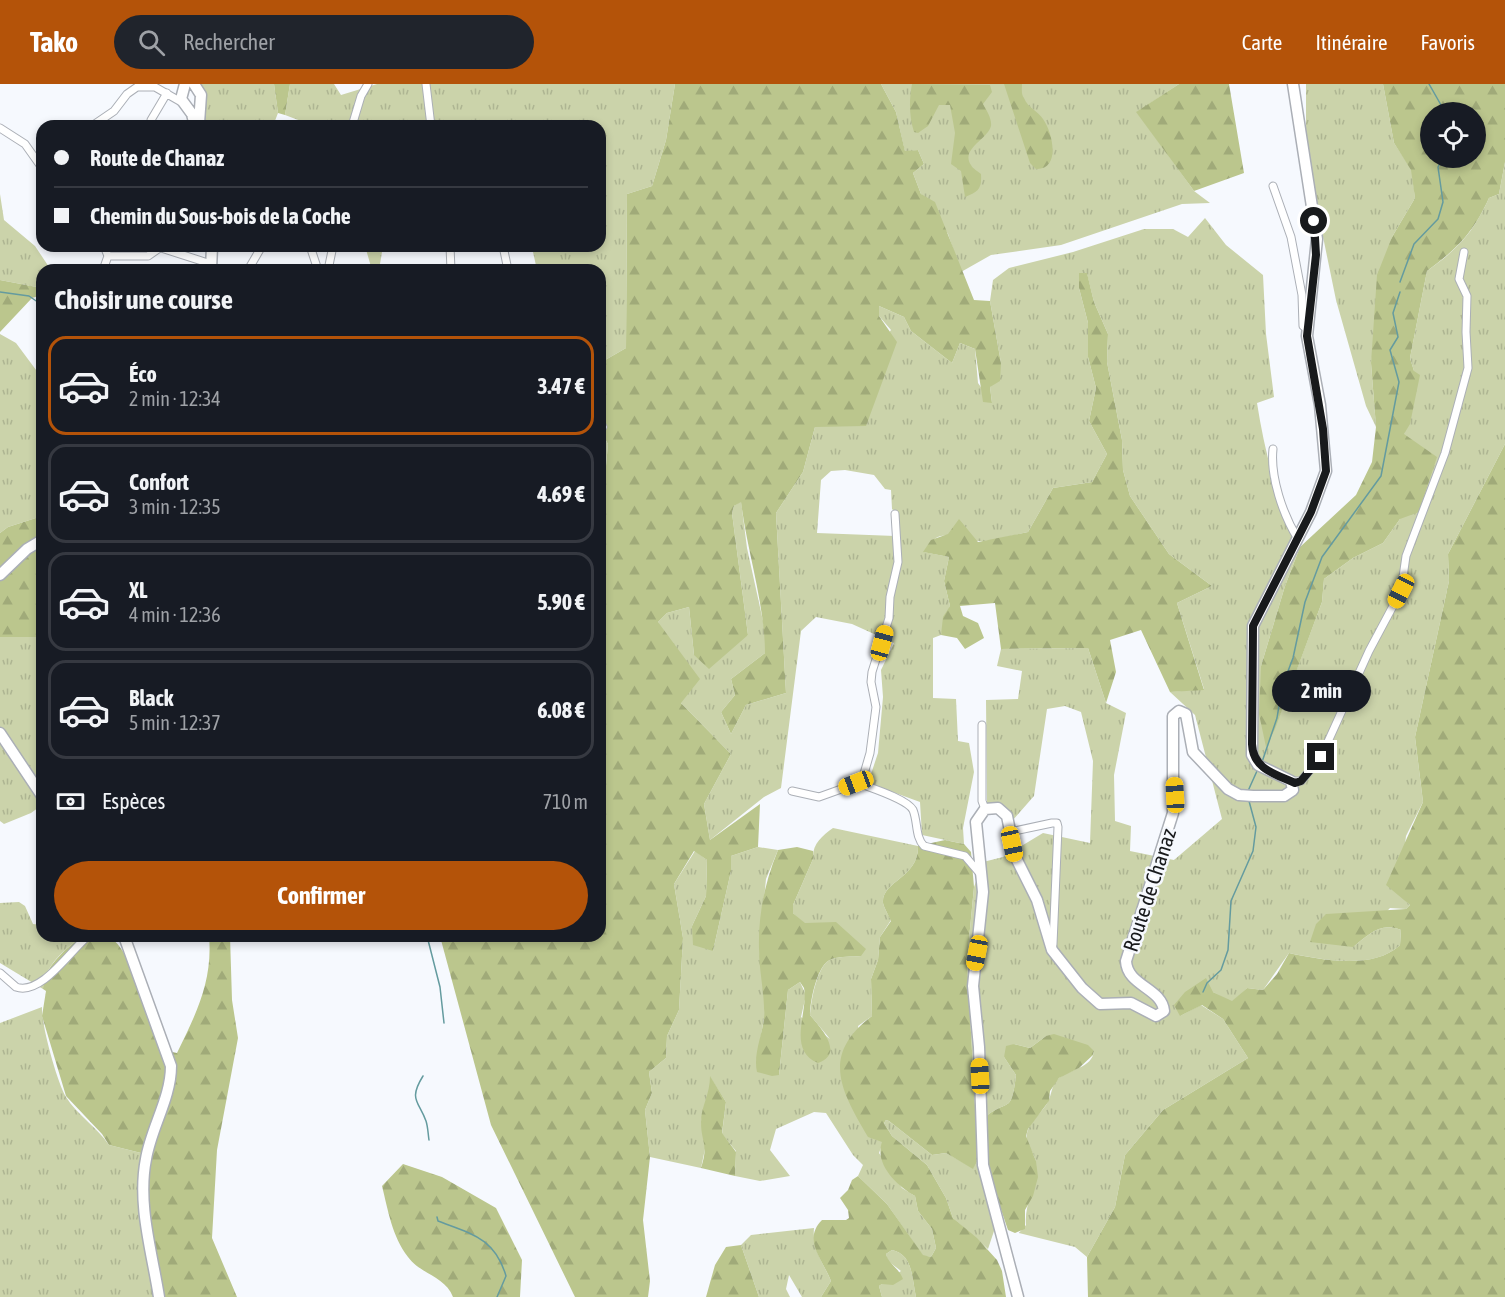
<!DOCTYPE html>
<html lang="fr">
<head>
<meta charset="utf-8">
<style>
  :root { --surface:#171b24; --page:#20242c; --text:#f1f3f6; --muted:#9ea1a6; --line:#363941; --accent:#b45309 }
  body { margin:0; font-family:"Asap Condensed",sans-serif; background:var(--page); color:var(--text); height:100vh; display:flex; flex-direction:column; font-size:22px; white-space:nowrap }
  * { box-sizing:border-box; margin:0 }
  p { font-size:20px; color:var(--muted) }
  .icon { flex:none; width:33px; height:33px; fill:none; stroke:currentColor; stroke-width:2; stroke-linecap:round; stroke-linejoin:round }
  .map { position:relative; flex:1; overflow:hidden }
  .side { position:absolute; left:36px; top:180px; width:570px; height:678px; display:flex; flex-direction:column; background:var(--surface); border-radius:18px; box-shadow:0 3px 9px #0003 }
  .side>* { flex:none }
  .top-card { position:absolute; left:36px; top:36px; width:570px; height:132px; border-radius:18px; box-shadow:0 3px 9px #0003; display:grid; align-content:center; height:132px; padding:0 18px; background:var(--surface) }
  .controls { position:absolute; left:1420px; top:18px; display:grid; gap:12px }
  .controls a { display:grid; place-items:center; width:66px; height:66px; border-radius:50%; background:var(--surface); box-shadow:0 3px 9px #0003; font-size:30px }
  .end { position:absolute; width:27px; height:27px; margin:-14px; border:8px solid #181a1c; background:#fff; box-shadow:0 0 0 3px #fff }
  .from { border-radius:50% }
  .bubble { position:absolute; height:42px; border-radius:21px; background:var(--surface); box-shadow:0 3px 9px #0003; font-size:20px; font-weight:700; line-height:42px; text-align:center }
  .car { position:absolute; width:18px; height:36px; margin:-18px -9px; border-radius:8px; box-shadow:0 0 4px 2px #0007; background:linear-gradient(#f5c518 24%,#345 0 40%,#f5c518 0 76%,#345 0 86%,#f5c518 0) }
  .top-card b { display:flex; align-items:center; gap:21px; height:57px; font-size:22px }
  .top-card b+b { border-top:2px solid var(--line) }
  .top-card i { width:15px; height:15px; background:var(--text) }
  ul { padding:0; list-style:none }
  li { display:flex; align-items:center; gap:18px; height:99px; margin:0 12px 9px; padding:0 6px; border:3px solid var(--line); border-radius:18px }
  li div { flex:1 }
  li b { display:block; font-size:22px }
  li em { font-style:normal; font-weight:700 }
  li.current { border-color:var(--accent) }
  li>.icon { width:54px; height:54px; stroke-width:1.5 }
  h2 { padding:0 18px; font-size:27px; line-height:72px }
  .pay { display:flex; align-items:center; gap:15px; height:66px; padding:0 18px; font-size:22px }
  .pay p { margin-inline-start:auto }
  .primary-button { display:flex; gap:12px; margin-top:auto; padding:12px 18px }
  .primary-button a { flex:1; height:69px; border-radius:36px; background:var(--accent); color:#fff; font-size:24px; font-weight:700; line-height:69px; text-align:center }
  header { display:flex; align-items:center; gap:36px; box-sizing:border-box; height:84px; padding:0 30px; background:var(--accent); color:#fff }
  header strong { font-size:28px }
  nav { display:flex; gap:33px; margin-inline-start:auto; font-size:21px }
  .search { width:420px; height:54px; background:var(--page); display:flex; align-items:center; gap:15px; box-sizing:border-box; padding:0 21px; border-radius:33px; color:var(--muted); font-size:22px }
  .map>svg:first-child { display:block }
  .grass { fill:url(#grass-tufts); fill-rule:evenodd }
  .forest { fill:url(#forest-firs); fill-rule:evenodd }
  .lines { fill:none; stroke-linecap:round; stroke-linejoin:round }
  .stream { stroke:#649b9f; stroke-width:1.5 }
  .street-casing { stroke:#abafb6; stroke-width:9 }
  .secondary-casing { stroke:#abafb6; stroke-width:13 }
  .street { stroke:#fff; stroke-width:7 }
  .secondary { stroke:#fff; stroke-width:10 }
  .route { stroke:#181a1c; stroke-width:8 }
  .labels { text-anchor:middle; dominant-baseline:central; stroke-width:5; stroke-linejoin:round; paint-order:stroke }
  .street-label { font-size:21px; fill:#181a1c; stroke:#f6f9fe }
</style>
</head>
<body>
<header>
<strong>Tako</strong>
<div class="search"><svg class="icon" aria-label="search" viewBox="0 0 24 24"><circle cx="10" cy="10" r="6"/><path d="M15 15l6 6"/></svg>Rechercher</div>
<nav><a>Carte</a><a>Itinéraire</a><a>Favoris</a></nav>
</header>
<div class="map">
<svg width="1505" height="1213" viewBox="0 0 1505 1213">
  <defs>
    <pattern id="grass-tufts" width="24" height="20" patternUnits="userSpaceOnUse" patternTransform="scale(1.5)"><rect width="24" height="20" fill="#cbd3aa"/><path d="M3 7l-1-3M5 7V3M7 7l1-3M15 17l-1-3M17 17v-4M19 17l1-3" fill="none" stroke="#aeb592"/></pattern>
    <pattern id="forest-firs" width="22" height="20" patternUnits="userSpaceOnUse" patternTransform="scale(1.5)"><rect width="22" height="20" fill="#bbc68d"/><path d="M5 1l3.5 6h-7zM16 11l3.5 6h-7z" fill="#a0aa79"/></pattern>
  </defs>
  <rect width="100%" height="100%" fill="#f6f9fe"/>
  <!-- grass -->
  <path class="grass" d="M199,0H274L278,29L273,42H203Z
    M290,0H334L341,11L377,0H675L666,56L652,102L627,110L626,264L600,279V186H537L533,168L508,166L506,162H600V42H314L285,31Z
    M881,0H1179L1137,28L1194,107L1210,119L1182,120L1061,161L991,171L961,188L948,150L921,110L913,89L924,80L918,66L905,68L896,28Z
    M1306,0H1383L1394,59L1412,86L1415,114L1392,153L1371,279L1376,343L1366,322L1336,216L1306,70Z
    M1505,78V360L1448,470L1449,497L1415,653L1423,718L1406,752L1399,810L1410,821L1406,825L1390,824L1353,863C1368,851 1381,837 1401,846L1400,861C1374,886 1322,876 1289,869L1263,906L1247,904L1232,918L1213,908L1180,932L1201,921L1223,935L1248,974L1163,1026L1125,1071L1115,1123L1087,1173L1075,1163L1019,1149L1026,1141C1024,1120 1037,1102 1036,1079C1035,1069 1024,1059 1027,1049C1030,1036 1042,1029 1048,1018C1052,1010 1051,1001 1059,994C1070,985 1092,984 1094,967L1046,952L1030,964L1014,960L1004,973L1016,991C1011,1032 1009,1013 984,1034L1000,1129L988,1165L953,1134L946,1114L927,1081L892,1052L884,1039L886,1036L889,1037L932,1071L946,1069L973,1084L978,1076L967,876L974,803L983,778L1003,773L1043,749L1090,759L1093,677L1081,628L1065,622L1047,625L1034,712L1012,737L1005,723L987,721L986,616L1018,615L1022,587L997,582L1001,565L1088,564L1106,619L1126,629L1114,691L1115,737L1131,742L1130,767L1174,776L1222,735L1195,631L1170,608L1204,605L1177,519L1212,502L1169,470L1130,412L1123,386L1122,356L1107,278L1108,250L1094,218L1087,190L1079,189V204L1088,239V273L1096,304L1089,337L1107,370L1092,398L1053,404L1028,448C1012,451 992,458 977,457C952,456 940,440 924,468L949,473L944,497L950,522L941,551L933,554V614L956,615L958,657L969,659L974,688L963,744L964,760L922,751L920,718L868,699L878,669L883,613L881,586L894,559L852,540L816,533L801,547L781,704L764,713L710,756L704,720L731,670L681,619L658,538L667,529L689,523L694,571L748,551L732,429L734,422L741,417L747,464L765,546V569L731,595L735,611L721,628L731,650L746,621L786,609L776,429L803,388L815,343L891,246L879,232V222L904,233L911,247L952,279L960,259L975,265L978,299L992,319L990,303L1001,279L990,217L993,196L1009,184L1073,168L1144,145H1173L1188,153L1205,134L1226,161L1263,191L1266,250L1274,313L1257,319C1265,369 1277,418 1300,463L1285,502L1261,582L1279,633L1322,518L1324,495L1353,474L1383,459L1400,435L1404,350L1414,287L1410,274L1427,187C1458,165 1473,149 1489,114L1499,110ZM845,386L874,391L885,405L891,406L892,425L896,429L895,452L817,449L821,396L831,387Z
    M0,110L4,136L35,162L51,186H42V204L0,196Z
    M365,162H383L379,186H372Z
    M0,250L16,259L42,294V432L8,443L0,449Z
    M600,346L608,360L600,447Z
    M0,553H42V721L31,729L4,740L0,737Z
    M833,744L918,762C919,794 881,797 883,819C884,824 889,832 891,836L880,853L878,876L871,895L872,932L858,942L880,1055L883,1058L879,1069L902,1104L915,1112L918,1127L932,1145L936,1164L931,1173L923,1172L887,1120L858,1092L863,1081L853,1071L826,1029L814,1028L776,1045L770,1066L790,1092L760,1097L735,1092L736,1067L722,1050L726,1018L710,993V1009L701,1037L706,1060L701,1084L650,1073L645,1026L652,1009L649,988L666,974L667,952L679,926L683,854L674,800L695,767L707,776L706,812L692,842L713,867L731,787V772L758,763L778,766L766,795L759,865L764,903V934L756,980L779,991L788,906L800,898L806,911L801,933L830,955L810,931C811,918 817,879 832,875C841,872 852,873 861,872L836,839L805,840L793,829V821L813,775C812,760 822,752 833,744Z
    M19,818L25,822L33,840L42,841V852H82C65,866 44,881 43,905L0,879V819Z
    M42,923C41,940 57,998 66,1013C77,1031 97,1043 109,1061L141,1069L158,1213H0V939Z
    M814,1144C812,1166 823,1178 831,1197L821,1213H802L789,1191L786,1205L790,1213H759L741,1161L751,1151Z
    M892,1166C913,1170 912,1195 916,1213H882L879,1202L901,1187L888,1177L886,1170Z"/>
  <!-- forest -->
  <path class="forest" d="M274,0H290L285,31L278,29Z
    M675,0H881L896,28L905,67L918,66L924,80L913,89L921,110L935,118L974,216L990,217L1001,279L1000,297L990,303L992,319L983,318L975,265L960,259L952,279L911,247L904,233L879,222V232L897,258L866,342L815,343L803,388L776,429L786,609L746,621L731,650L721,628L735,611L731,595L765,569C765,521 747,467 741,418L734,422L732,429L748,551L709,585L694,571L689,523L667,529L658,538L700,595L681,619L731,670L704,720L710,756L760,720L758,763L731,772V787L713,867L693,861L692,842L706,812L707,776L694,767L674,800L683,854L679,926L667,952L666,974L649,988L652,1009L645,1026L650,1073L643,1136L650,1197L648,1213H575L491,1041L441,856L437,852H600V447L608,360L600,346V279L626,264L627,110L652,102L666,56Z
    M912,0L990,1L992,8L983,20C987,27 992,35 991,42C988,55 960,65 971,81C973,85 978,87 981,90C982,105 978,108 965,113L961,87L951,80L955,49L950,21H939L928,42L918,49L914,48C909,32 909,16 912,0Z
    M1004,0H1022C1022,5 1021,10 1024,14C1028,24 1038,27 1043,35C1053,49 1061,86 1036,85L1030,79Z
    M1179,0H1229L1244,89L1194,107L1136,28Z
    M1383,0H1505V78L1499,110L1489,114C1473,149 1458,164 1427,187L1410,274L1414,287L1420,291L1410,340L1404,350L1437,373L1419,428L1400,435L1383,459L1353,474L1324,495L1322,518L1275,645L1266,663L1259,630L1261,582L1285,502L1300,463L1356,411L1372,378L1376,343L1371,279L1377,191L1392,153L1415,114L1411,86L1394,59ZM1431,28H1476V74H1431Z
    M1079,189H1087L1094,218L1108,250L1107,278L1122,356L1123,386L1130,412L1169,470L1212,502L1177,519L1204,606L1170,608L1141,546L1110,556L1116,588L1106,619L1088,564L1001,565L995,519L960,522L963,532L978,539L984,554L965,565L957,554L941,551L943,533L950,522L944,497L949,473L923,468L931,456L948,450L959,435L978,458L1028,448L1053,404L1092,398L1107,370L1089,337L1096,304L1088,273V239L1079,204Z
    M0,196L42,204V211L32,214L0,248Z
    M1505,360V1213H1088L1087,1173L1115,1123L1125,1071L1163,1026L1248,974L1223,935L1202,921L1180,932L1174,921L1185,908L1206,894L1213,908L1232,917L1247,904L1263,906L1277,890L1289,869C1321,876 1374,886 1400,861L1401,846C1381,837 1368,851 1353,863L1310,858L1316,840L1326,830L1406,825L1410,821L1386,801L1423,718L1415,653L1449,497L1448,470Z
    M42,432V553H0V449L8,443Z
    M945,756L964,760L971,768L974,803L967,876L978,1076L973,1085L946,1069L932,1071L889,1037L886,1036L884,1039L892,1052L927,1081L946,1114L953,1134L977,1154L997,1176L1002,1187L1006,1213H916C912,1195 913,1170 892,1166L886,1170C889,1181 899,1184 903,1195L893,1201L882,1200L879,1202L882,1213H821L831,1197C823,1176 802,1156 822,1136H846L849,1134L848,1126L840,1114L848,1106L852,1096L858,1092L887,1120L923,1171L931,1173L936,1164L932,1145L918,1127L915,1112C897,1102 874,1080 882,1058L868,1053C841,1007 820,971 872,932L871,895L878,876L880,853L891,837C889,832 884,824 883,819C881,797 919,794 918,762Z
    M797,763L813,767V775L793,821V829L805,839L836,838L866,865L861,872C852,873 841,872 832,875C817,879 810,918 810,931C821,944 845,970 818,979C786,966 809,927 804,904L800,898L788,906L779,991L772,992L757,988C753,971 762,952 764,934C765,910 759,888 759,865C758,831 765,797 778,766Z
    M82,852C93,852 104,851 113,856C131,867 153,944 162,966L177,969C196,930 213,897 209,852H230L232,916L238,954L217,1066L212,1154L237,1213H158L141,1069L109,1061L102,1050L66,1012L42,932L46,907L43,905C44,882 65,866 82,852Z
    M1054,950L1088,961L1094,967L1093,971L1079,984L1059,994L1050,1007L1049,1017L1028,1045L1026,1052L1036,1077L1038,1093L1033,1112L1025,1126V1145L1015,1149L1008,1146L990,1093L984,1034C1009,1013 1011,1032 1016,991L1004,973L1006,962L1014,960L1030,964L1046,952Z
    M710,992L726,1018L722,1049L736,1068L735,1092L701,1084C709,1059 701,1059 701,1038C701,1022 710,1011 710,992Z
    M403,1080L442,1093L496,1124L522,1176L520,1213H453C445,1192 420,1190 408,1173C392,1152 388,1126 382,1102Z
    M741,1161L759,1213H706L715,1181L726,1163Z"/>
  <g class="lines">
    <!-- stream -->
    <path class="stream" d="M1429,0L1445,28
      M1400,198L1414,160L1438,135L1443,118L1438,83L1443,74
      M0,208L29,212L42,221
      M1262,678L1277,634L1282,603L1293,574L1305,518L1322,473L1381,392L1399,298L1390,266L1398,253L1393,229L1400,208
      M1248,707L1257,687
      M427,852L440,903L444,939
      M1203,908L1207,899L1221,886L1228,866L1231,817L1253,767L1256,743L1249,717
      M423,992C408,1016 419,1017 426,1037C428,1043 428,1050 429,1056
      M437,1133L438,1137C472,1150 495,1154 506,1192L497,1213"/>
    <defs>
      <path id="street" d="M426,0L431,42
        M92,42L114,27L127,10L137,3H155L183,19
        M151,42V36L167,9
        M352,42L361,12L368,0
        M0,44L25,60L42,84
        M1273,102L1291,153L1302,211L1303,242L1307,245
        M104,162L108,172
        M155,162L211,180
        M310,162L318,186
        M450,162L451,186
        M503,162L508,186
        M108,172H148L161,163
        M103,186L108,172
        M248,186L262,162
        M328,186L333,162
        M600,338L603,343
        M1273,365C1270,393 1283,431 1298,455
        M982,641V717L985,725
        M1291,697H1301L1321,673L1369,567L1401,507L1406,472L1445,369L1468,284L1466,248L1467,212L1459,195L1464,168
        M861,700L870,669L876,623L871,598L872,588L889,534L890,513L898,478L895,430
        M792,707L819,713L858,699C871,704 907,715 913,726C918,738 915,753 924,762L965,772L982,792
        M1010,748L1052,739H1057L1058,743L1053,860
        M0,889L16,903C41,912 70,867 88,852"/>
      <path id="secondary" d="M185,0L181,15L192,30L195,42
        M194,0L201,11L199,39
        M211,186L212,162
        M0,491L27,465L42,456
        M0,649L42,712
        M124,852L171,982C171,1014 151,1044 146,1075C137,1120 152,1168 159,1213
        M1018,1213L983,1081L979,963L973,902L983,808L976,738L985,725L998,724L1007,732L1015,772L1037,816L1052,866L1082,904L1100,920L1131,919L1156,932L1164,927C1162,904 1127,902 1126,877L1173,729V632L1179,627L1186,630L1193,668L1228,705L1239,711L1253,712H1284L1293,706L1291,697L1258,681L1252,671L1253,542L1311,428L1326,387L1320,321L1307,252L1317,155L1293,0"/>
    </defs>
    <!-- street casing -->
    <use href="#street" class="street-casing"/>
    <!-- secondary casing -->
    <use href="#secondary" class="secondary-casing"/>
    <!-- street -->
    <use href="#street" class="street"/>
    <!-- secondary -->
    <use href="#secondary" class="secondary"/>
  </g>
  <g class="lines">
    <!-- route -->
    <path class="route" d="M1314,137L1316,171L1307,252L1323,345L1326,387L1311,428L1253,542L1252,660C1253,685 1275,690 1295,699L1301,697L1321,673"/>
  </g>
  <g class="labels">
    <!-- street labels -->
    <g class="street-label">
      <text transform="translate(1149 806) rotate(-72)">Route de Chanaz</text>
    </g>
  </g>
</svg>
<div class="controls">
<a><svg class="icon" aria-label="locate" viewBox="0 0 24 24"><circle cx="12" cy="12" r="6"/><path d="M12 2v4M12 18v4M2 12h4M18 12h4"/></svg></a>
</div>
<i class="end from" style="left:1314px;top:137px"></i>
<i class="end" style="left:1321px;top:673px"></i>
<div class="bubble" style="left:1272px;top:586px;width:99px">2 min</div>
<i class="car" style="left:1401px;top:507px;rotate:207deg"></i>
<i class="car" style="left:882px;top:559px;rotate:15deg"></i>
<i class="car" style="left:856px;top:699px;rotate:249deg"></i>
<i class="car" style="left:1175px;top:711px;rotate:357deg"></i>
<i class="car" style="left:1012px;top:760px;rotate:168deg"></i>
<i class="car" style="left:977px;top:869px;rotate:191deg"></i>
<i class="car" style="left:980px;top:992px;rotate:357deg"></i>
<div class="top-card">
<b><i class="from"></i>Route de Chanaz</b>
<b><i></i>Chemin du Sous-bois de la Coche</b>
</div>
<section class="side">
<h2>Choisir une course</h2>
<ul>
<li class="current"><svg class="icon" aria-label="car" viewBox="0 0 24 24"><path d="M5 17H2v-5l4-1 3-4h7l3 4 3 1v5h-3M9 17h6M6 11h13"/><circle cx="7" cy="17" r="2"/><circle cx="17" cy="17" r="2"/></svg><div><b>Éco</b><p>2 min · 12:34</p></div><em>3.47 €</em></li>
<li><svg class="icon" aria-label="car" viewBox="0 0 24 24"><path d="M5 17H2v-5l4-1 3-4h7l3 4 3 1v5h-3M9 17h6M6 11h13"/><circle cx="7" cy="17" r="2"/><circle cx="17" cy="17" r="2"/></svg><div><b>Confort</b><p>3 min · 12:35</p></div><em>4.69 €</em></li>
<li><svg class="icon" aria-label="car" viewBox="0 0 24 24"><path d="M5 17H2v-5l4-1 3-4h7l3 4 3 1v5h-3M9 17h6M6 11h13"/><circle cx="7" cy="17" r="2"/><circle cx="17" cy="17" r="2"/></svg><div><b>XL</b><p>4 min · 12:36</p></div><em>5.90 €</em></li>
<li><svg class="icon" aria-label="car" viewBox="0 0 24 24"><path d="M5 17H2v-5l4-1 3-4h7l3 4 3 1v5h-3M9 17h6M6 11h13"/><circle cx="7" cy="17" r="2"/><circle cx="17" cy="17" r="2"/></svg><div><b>Black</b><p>5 min · 12:37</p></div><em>6.08 €</em></li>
</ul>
<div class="pay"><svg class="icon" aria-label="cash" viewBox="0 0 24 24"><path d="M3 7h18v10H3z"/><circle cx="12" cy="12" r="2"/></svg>Espèces<p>710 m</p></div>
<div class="primary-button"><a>Confirmer</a></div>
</section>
</div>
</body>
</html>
